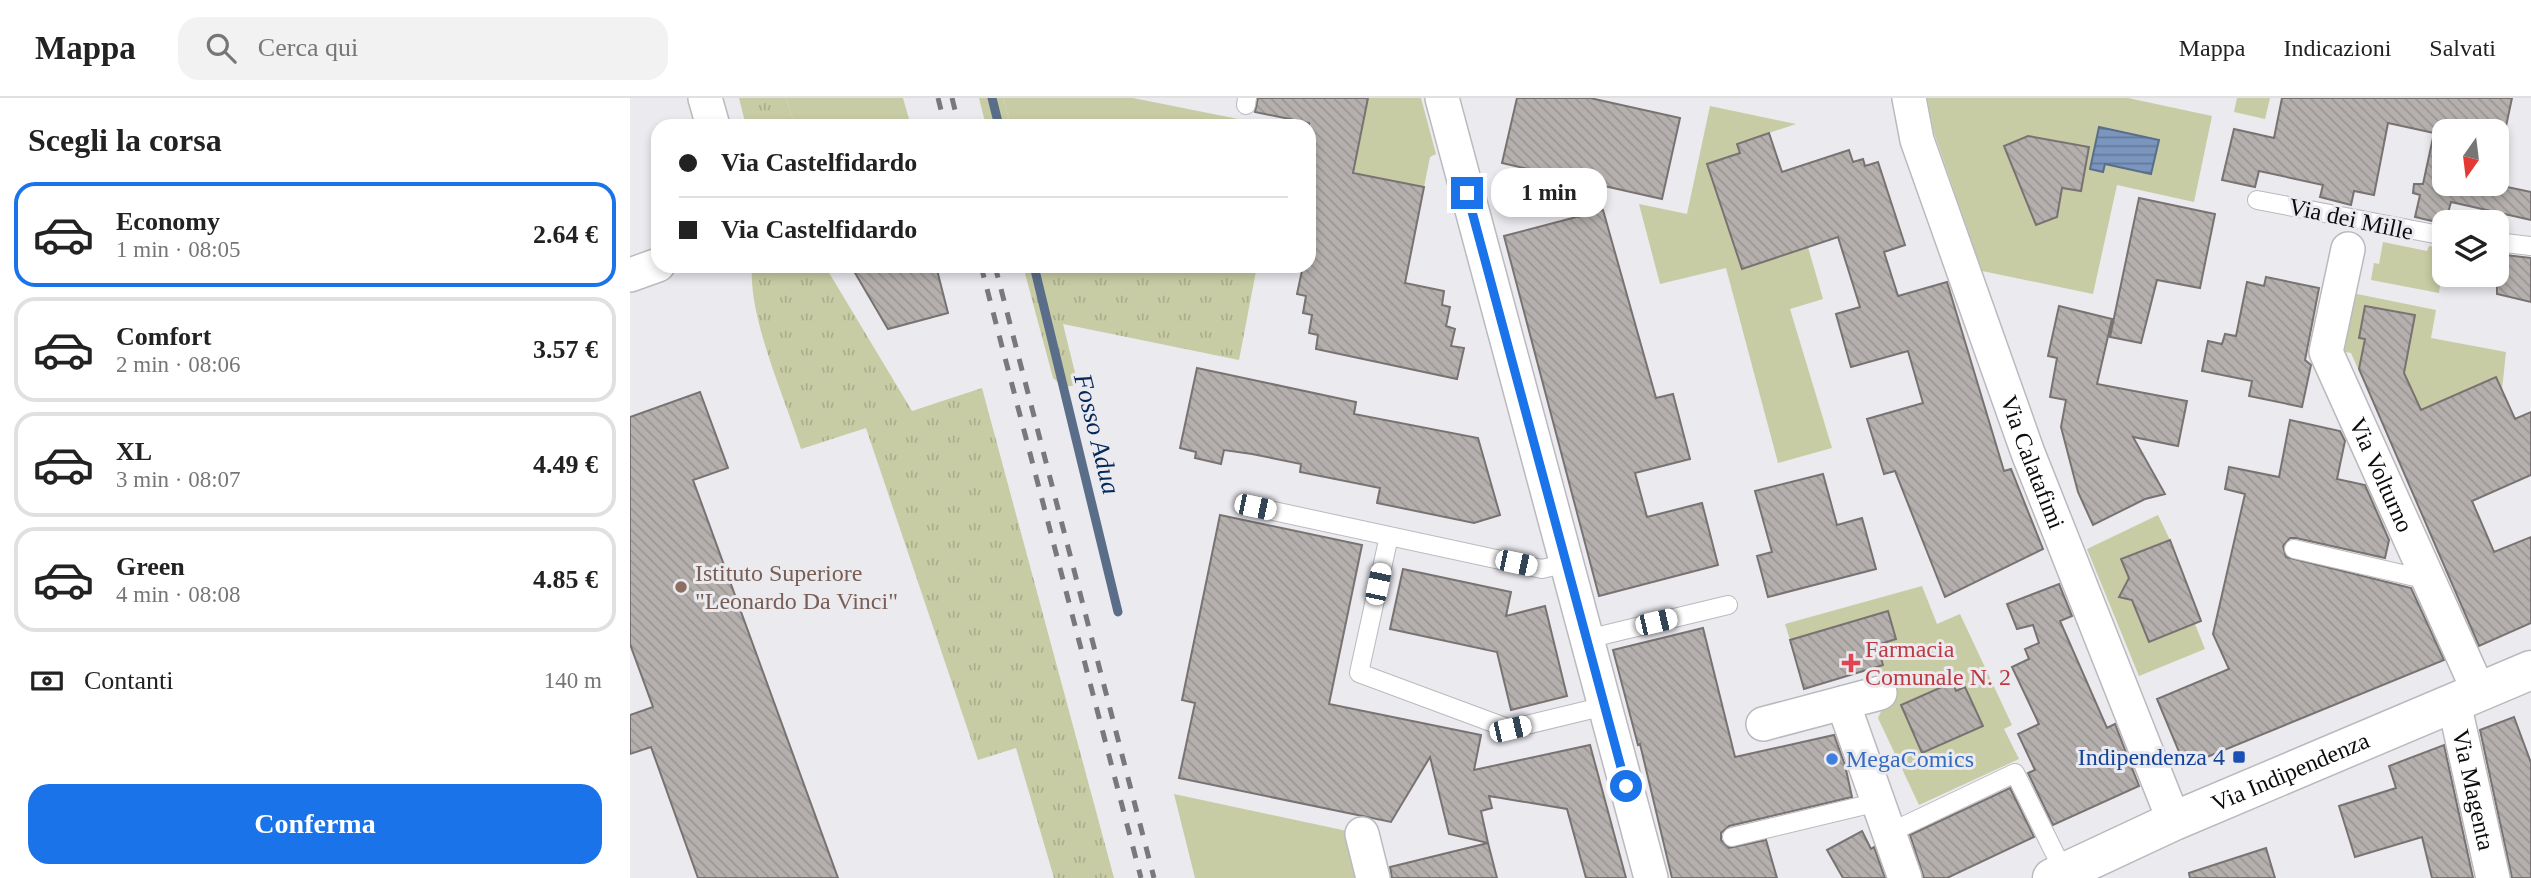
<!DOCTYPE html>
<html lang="it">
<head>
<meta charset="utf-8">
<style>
  :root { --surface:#fff; --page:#f2f2f2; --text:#222; --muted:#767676; --line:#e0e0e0; --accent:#1a73e8 }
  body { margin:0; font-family:"Times New Roman",serif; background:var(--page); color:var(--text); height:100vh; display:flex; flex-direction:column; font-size:26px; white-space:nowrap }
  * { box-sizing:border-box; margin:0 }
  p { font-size:23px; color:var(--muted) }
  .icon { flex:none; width:38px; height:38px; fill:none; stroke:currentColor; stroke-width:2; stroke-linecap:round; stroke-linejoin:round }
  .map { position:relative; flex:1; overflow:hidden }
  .side { display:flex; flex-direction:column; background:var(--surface); width:630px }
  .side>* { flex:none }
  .hud { position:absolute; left:21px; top:21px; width:665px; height:154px; border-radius:21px; box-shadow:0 4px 10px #0003; display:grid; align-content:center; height:154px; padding:0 28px; background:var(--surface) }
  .needle { width:46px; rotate:194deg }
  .tools { position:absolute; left:1802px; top:21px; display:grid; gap:14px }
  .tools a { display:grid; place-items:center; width:77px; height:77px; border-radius:14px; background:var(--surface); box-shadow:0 4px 10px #0003; font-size:35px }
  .end { position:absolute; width:32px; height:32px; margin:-16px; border:9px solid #1a73e8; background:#fff; box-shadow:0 0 0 4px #fff }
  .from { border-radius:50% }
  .bubble { position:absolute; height:49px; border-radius:21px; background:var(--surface); box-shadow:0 4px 10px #0003; font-size:23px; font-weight:600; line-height:49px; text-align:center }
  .car { position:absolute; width:21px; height:42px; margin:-21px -10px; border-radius:9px; box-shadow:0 0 5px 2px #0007; background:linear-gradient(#fff 24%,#345 0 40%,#fff 0 76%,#345 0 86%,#fff 0) }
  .hud b { display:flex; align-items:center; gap:24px; height:66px; font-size:26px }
  .hud b+b { border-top:2px solid var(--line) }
  .hud i { width:18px; height:18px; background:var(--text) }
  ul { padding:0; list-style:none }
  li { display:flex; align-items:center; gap:21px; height:105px; margin:0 14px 10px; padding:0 14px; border:4px solid var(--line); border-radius:21px }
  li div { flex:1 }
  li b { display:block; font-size:26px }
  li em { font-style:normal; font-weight:600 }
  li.on { border-color:var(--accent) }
  li>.icon { width:63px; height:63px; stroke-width:1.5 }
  h2 { padding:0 28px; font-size:32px; line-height:84px }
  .pay { display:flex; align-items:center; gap:18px; height:77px; padding:0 28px; font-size:26px }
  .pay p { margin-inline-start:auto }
  .cta { display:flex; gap:14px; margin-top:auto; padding:14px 28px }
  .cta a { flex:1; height:80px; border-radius:21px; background:var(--accent); color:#fff; font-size:28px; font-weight:600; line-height:80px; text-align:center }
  header { display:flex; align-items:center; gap:42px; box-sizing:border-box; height:98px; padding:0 35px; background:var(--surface); border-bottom:2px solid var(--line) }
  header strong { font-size:33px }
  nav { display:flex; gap:38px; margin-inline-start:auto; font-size:24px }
  .search { width:490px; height:63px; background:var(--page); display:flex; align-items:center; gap:18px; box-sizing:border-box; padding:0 24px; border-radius:21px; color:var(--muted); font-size:26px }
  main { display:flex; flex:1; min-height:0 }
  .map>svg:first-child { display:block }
  .grass { fill:url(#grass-tufts) }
  .garden { fill:#c8cca4; fill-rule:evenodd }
  .water { fill:url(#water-rules); stroke:#5a6d89; stroke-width:2 }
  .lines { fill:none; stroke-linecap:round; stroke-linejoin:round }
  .stream { stroke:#5a6d89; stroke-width:9 }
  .building { fill:url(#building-back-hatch); stroke:#787372; stroke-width:2 }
  .service-casing { stroke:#bababe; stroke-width:20 }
  .minor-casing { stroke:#bababe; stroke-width:36 }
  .tertiary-casing { stroke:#bababe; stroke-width:41 }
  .service { stroke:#fff; stroke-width:18 }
  .minor { stroke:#fff; stroke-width:33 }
  .tertiary { stroke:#fff; stroke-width:38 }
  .rail { stroke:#79797c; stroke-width:5; stroke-dasharray:12 12; stroke-linecap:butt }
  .route { stroke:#1a73e8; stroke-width:9 }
  .education-dot { fill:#8d6e63; stroke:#eaeaef; stroke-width:2.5 }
  .health-dot { fill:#e0444e; stroke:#eaeaef; stroke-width:2.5 }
  .transit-dot { fill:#1a4fb4; stroke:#eaeaef; stroke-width:2.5 }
  .shop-dot { fill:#3f7fe0; stroke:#eaeaef; stroke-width:2.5 }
  .labels { text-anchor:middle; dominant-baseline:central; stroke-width:6; stroke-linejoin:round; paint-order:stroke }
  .street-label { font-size:24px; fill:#0c0c0e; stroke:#eaeaef }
  .education-label { font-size:24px; fill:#785e54; stroke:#eaeaef; text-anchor:start }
  .health-label { font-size:24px; fill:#be3a42; stroke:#eaeaef; text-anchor:start }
  .transit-label { font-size:24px; fill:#164399; stroke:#eaeaef; text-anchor:end }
  .shop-label { font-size:24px; fill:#366cbe; stroke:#eaeaef; text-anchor:start }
  .water-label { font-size:26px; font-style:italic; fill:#042859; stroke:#eaeaef }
</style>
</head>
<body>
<header>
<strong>Mappa</strong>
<div class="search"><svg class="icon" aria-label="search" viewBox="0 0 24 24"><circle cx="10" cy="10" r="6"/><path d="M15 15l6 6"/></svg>Cerca qui</div>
<nav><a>Mappa</a><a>Indicazioni</a><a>Salvati</a></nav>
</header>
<main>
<section class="side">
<h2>Scegli la corsa</h2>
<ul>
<li class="on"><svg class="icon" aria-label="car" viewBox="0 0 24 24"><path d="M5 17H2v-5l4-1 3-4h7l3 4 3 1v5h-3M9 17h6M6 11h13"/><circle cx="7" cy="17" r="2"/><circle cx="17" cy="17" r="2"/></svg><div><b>Economy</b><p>1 min · 08:05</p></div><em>2.64 €</em></li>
<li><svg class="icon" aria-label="car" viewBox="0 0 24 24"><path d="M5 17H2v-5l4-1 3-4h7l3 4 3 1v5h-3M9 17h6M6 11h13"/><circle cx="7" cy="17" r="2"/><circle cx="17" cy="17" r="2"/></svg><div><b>Comfort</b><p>2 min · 08:06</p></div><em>3.57 €</em></li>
<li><svg class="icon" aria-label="car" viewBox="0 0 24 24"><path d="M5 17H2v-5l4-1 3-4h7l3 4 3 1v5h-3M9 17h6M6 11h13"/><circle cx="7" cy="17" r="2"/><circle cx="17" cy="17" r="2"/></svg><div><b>XL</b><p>3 min · 08:07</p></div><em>4.49 €</em></li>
<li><svg class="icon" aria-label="car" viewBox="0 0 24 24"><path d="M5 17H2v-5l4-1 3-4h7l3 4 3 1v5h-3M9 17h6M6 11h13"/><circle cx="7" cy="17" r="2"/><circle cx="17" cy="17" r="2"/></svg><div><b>Green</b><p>4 min · 08:08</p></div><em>4.85 €</em></li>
</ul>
<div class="pay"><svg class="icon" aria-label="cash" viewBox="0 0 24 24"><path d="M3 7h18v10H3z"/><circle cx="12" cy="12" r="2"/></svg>Contanti<p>140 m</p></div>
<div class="cta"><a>Conferma</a></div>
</section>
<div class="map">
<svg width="1901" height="780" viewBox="0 0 1901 780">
  <defs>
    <pattern id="grass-tufts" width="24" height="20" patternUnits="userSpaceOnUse" patternTransform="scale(1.75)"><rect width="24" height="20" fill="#c8cca4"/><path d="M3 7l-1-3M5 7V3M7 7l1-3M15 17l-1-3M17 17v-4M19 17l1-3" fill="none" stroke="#abae8c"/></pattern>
    <pattern id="water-rules" width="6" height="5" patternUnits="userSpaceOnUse" patternTransform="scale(1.75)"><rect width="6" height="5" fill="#7b96be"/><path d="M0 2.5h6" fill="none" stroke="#637999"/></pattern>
    <pattern id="building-back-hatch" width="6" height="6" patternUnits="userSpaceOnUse" patternTransform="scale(1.75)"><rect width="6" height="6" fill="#b5b0ae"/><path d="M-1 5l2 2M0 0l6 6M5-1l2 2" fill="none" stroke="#9a9694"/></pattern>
  </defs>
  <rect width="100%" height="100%" fill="#eaeaef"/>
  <!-- grass -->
  <path class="grass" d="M109,0H156L165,28H116Z
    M349,0H373L381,28H356Z
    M122,168H195L282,313L352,290L484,780H424L386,650L348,662L236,330L171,351C155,300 118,219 122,168Z
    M393,168H627L609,262L433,226L448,287L434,289L423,280Z"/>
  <!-- garden -->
  <path class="garden" d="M156,0H273L281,28H165Z
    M373,0H503L643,28H381Z
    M738,0H791L806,56L800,59L794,89L679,66V35L729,45Z
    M1297,0H1498L1582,18L1564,104L1487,87L1463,196L1352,173L1304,35ZM1398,38L1459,49L1451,93L1432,90L1427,119L1406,127L1374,48ZM1528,43L1521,76L1474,66Z
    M1607,0H1640L1635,21L1604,14Z
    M1080,8L1166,26L1108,45L1110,55L1077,66L1112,171L1178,149L1193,201L1160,211L1202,350L1148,365L1096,170L1030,186L1009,106L1057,116Z
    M1753,144L1797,153L1799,148L1815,150L1809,195L1741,182L1744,165L1749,166Z
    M1722,195L1806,212L1801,240L1876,254L1872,292L1866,279L1784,316L1769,264L1732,280L1721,255L1711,253ZM1736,208L1784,217L1733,251L1735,241L1729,239Z
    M1528,417L1540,442L1501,486L1502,501L1519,544L1565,526L1575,551L1509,578L1457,451Z
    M1292,488L1307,526L1330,516L1382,627L1374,631L1389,661L1289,707L1248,620L1253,609L1245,570L1253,567L1247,547L1258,513L1160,542L1155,526ZM1322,584L1326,593L1336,589L1347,615L1338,619L1344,632L1292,655L1271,607Z
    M544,696L717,733L728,780H565Z"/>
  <!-- water -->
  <path class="water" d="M1469,29L1529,42L1521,76L1475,66L1473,74L1460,71Z"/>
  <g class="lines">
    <!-- stream -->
    <path class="stream" d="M362,0L369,28
      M404,168L488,514"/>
  </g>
  <!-- building -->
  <path class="building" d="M628,0H738L723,75L794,89L775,185L814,193L812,207L820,209L816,228L825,231L821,248L834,250L827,281L686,251L688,237L679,235L682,217L673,215L676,198L667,196L673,168H679V25L625,14Z
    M887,0H960L1050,20L1032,101L872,65Z
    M1652,0H1882L1875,33H1815V86H1863L1901,94V122L1821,104L1815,126L1785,119L1790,97L1783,95L1784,86H1793L1804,35L1758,25L1744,97L1724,93L1721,107L1690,99L1693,87L1629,73L1625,89L1592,82L1604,31L1644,40Z
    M1139,35L1152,74L1219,52L1223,64L1233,61L1235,68L1248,64L1275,147L1254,154L1268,198L1317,184L1374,373L1381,371L1413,451L1315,499L1265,373L1254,376L1237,321L1293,305L1278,253L1221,269L1206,216L1230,209L1208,139L1112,171L1077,66L1110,55L1107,46Z
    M1398,38L1459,49L1451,93L1432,90L1427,119L1406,127L1374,48Z
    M1509,100L1585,116L1570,190L1527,182L1511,245L1480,239Z
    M973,112L1026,300L1043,296L1060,361L1005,375L1017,419L1072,405L1088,467L969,498L874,138Z
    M1867,156L1901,160V204L1867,196Z
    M221,168H306L318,215L258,231Z
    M1636,179L1689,190L1675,262L1681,267L1672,309L1619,298L1622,283L1572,273L1578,243L1592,246L1595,236L1606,238L1617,184L1634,188Z
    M1429,208L1482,221L1467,286L1557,303L1548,348L1503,339L1535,396L1515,401L1463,427L1448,394L1431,329L1436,302L1420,299L1427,260L1418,258Z
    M1735,208L1785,217L1774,275L1791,312L1866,279L1885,321L1901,314V377L1842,403L1864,454L1901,439V525L1849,548L1729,271L1735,241L1729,240Z
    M567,270L726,304L724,316L848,340L870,417L844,425L747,405L750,390L670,374L671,366L622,356L594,352L591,366L565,360L566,354L550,350Z
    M70,294L98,370L63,382L208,780H68L21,649L0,656V617L23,609L0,546V319Z
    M1660,322L1710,333L1715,343L1707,381L1735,387L1759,442L1755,460L1666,440H1660L1653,448L1656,459L1781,490L1814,562L1555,668L1527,601L1599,571L1583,536L1615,396L1595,391L1599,369L1649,379Z
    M1193,376L1207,427L1232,420L1246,471L1138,499L1127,458L1142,454L1125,393Z
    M590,417L732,447L699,606L851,637L844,672L960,647L996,780H956L937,711L859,698L862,710L851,713L858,745L819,736L800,659L761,724L549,680L565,605L552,602Z
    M1540,442L1571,523L1519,544L1502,502L1489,499L1499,480L1491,461Z
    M773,471L881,494L876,518L915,508L937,598L881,612L867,554L760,531Z
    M1429,486L1442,518L1430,523L1477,630L1485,626L1509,688L1423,727L1398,675L1405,672L1388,636L1409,626L1382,569L1399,561L1395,551L1409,545L1403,527L1387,531L1377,506Z
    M1258,513L1266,541L1247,547L1253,567L1174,591L1160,542Z
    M1073,530L1105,659L1204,637L1215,667L1222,699L1099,728L1091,735V742L1099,750L1136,742L1147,780H1042L1010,646L1008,647L983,552Z
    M1314,588H1324L1326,593L1335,589L1353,628L1292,655L1271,607Z
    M1884,619L1901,665V780H1882L1850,632Z
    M1814,647L1843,780H1802L1792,739L1725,759L1709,708L1766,690L1759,668Z
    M1380,690L1404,739L1317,780H1294L1280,737Z
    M1232,733L1241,751L1244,749L1255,780H1213L1197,752Z
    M858,745L867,780H762L760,769Z
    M1636,750L1645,780H1560L1559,775Z"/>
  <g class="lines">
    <defs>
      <path id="service" d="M616,7L617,0
        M1627,102L1815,138
        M1867,144L1901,148
        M625,409L912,471L937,465
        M759,438L729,575L880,631L975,608
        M1664,451L1798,482
        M957,541L1098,507
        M1259,735L1385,675L1434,774
        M1102,739L1248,704"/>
      <g id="minor">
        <path d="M75,0L83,28"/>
        <path d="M812,0L1021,780"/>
        <path id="s1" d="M1279,0L1287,42L1398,355L1544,723"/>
        <path id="s2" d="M1718,151L1696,254L1849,594"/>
        <path d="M0,177L28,167"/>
        <path d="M1213,605L1275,780"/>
        <path id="s3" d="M1824,605L1863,780"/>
        <path d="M1133,626L1250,595"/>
        <path d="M732,736L743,780"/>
      </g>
      <g id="tertiary">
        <path id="s4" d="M1422,780L1544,723L1901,572"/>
      </g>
    </defs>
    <!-- service casing -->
    <use href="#service" class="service-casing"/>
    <!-- minor casing -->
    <use href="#minor" class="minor-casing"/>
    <!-- tertiary casing -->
    <use href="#tertiary" class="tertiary-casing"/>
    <!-- service -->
    <use href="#service" class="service"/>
    <!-- minor -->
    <use href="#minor" class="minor"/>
    <!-- tertiary -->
    <use href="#tertiary" class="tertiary"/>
    <!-- rail -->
    <path class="rail" d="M308,0L315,28
      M322,0L329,28
      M351,168L511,780
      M365,168L524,780"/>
  </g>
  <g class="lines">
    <!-- route -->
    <path class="route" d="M837,95L996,688"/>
  </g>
  <!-- markers -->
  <circle class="education-dot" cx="51" cy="489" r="7"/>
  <path class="health-dot" d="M1217.5 554.5h7v7h7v7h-7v7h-7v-7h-7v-7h7z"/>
  <rect class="transit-dot" x="1602" y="652" width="14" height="14" rx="3.5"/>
  <circle class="shop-dot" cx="1202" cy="661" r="7"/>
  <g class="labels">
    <!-- street labels -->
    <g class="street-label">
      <text transform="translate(1721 121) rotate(12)">Via dei Mille</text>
      <text stroke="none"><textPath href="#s1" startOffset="385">Via Calatafimi</textPath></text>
      <text stroke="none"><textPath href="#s2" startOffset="240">Via Volturno</textPath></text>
      <text stroke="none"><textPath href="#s4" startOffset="261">Via Indipendenza</textPath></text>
      <text stroke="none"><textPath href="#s3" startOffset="89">Via Magenta</textPath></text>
    </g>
    <!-- education labels -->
    <g class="education-label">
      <text x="65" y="475">Istituto Superiore<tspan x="65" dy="28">"Leonardo Da Vinci"</tspan></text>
    </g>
    <!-- health labels -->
    <g class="health-label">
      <text x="1235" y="551">Farmacia<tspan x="1235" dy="28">Comunale N. 2</tspan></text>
    </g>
    <!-- transit labels -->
    <g class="transit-label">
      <text x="1595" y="659">Indipendenza 4</text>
    </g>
    <!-- shop labels -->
    <g class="shop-label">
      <text x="1216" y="661">MegaComics</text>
    </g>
    <!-- water labels -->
    <g class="water-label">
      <text transform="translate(467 336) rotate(76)">Fosso Adua</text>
    </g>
  </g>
</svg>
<div class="tools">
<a><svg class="needle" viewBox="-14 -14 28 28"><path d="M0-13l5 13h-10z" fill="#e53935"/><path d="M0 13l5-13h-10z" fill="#767676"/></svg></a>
<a><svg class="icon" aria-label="layers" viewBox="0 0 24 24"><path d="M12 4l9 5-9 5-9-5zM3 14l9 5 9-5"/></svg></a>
</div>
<i class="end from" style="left:996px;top:688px"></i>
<i class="end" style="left:837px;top:95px"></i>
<div class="bubble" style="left:861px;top:70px;width:116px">1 min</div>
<i class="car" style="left:625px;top:409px;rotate:102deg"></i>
<i class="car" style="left:886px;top:465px;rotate:102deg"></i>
<i class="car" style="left:748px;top:486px;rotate:12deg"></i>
<i class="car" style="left:1026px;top:524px;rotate:77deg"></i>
<i class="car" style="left:880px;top:631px;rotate:77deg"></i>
<div class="hud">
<b><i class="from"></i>Via Castelfidardo</b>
<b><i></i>Via Castelfidardo</b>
</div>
</div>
</main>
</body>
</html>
